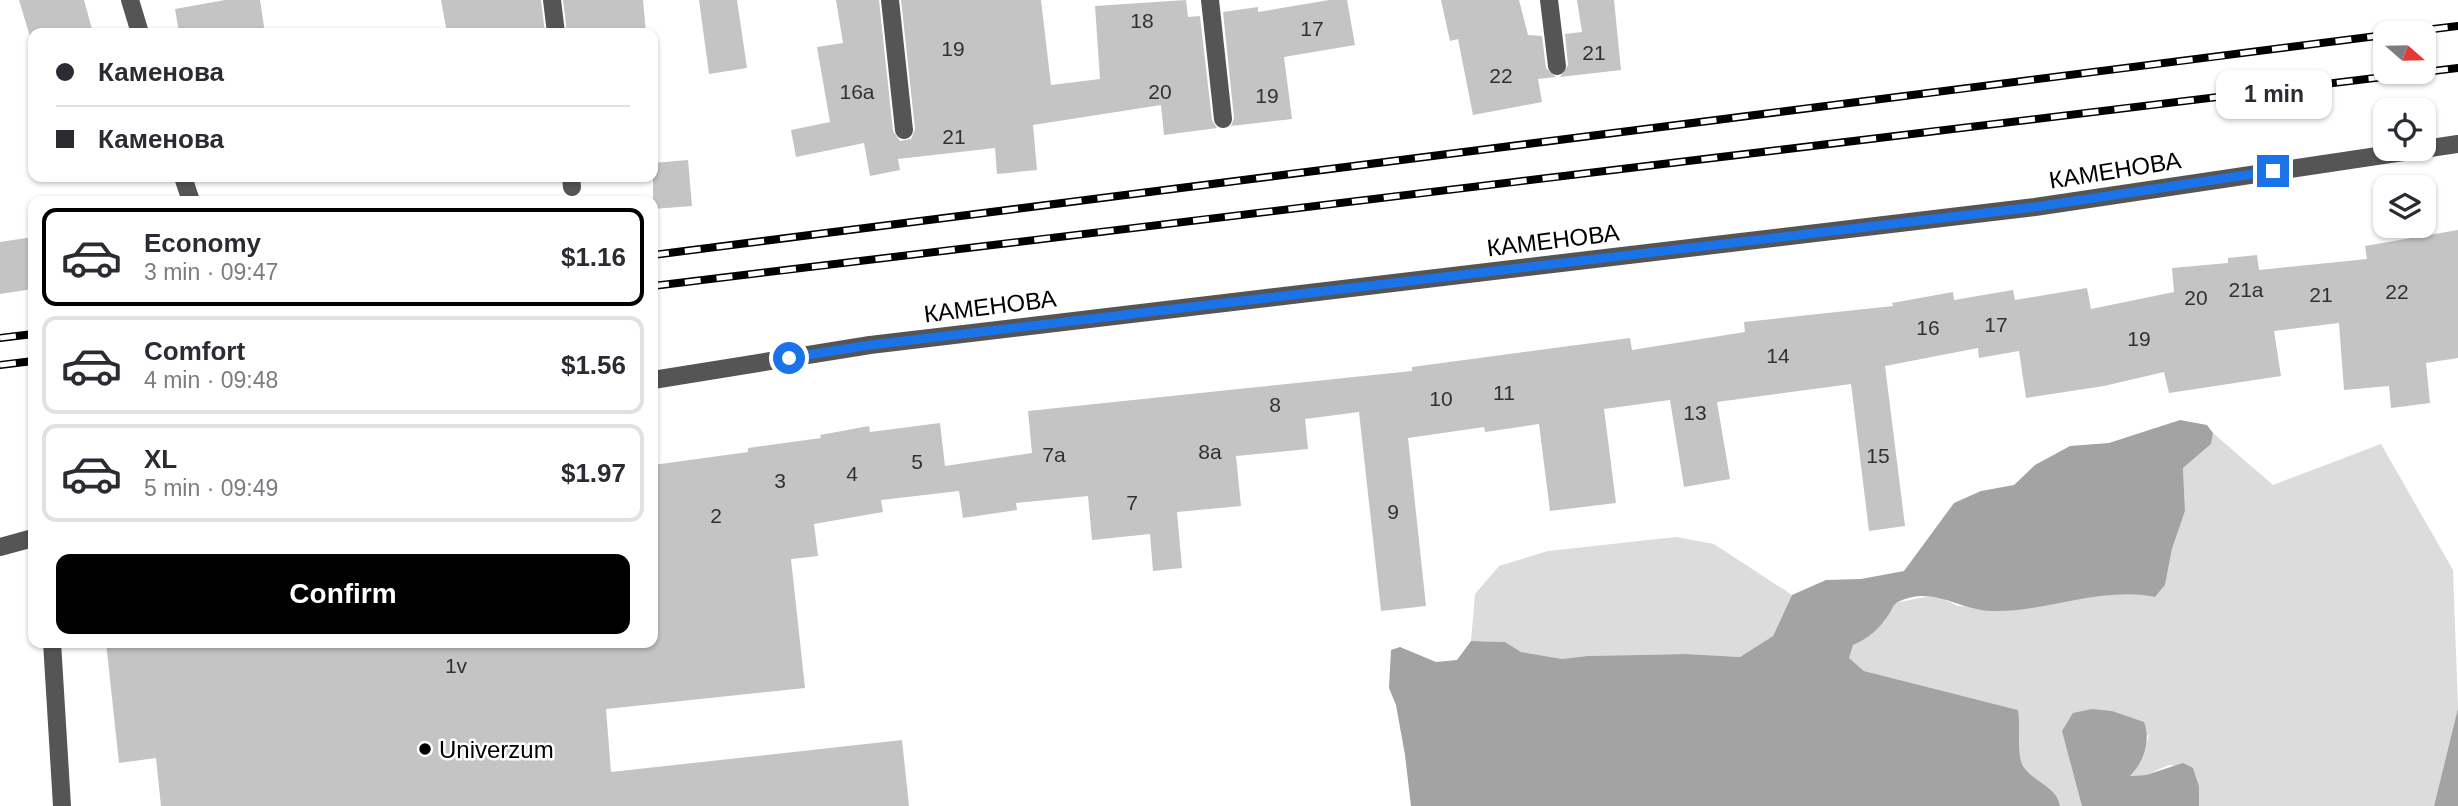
<!DOCTYPE html>
<html lang="en">
<head>
<meta charset="utf-8">
<style>
  :root { --surface:#fff; --page:#f7f7f7; --text:#2b2b33; --muted:#7c7c81; --line:#e1e1e2; --accent:#000 }
  body { margin:0; font-family:Helvetica,sans-serif; background:var(--page); color:var(--text); height:100vh; display:flex; flex-direction:column; font-size:26px; white-space:nowrap }
  * { box-sizing:border-box; margin:0 }
  p { font-size:23px; color:var(--muted) }
  .icon { flex:none; width:38px; height:38px; fill:none; stroke:currentColor; stroke-width:2; stroke-linecap:round; stroke-linejoin:round }
  .map { position:relative; flex:1; overflow:hidden }
  .panel { position:absolute; left:28px; top:196px; width:630px; height:452px; display:flex; flex-direction:column; background:var(--surface); border-radius:14px; box-shadow:0 2px 5px #0004 }
  .panel>* { flex:none }
  .hud { position:absolute; left:28px; top:28px; width:630px; height:154px; border-radius:14px; box-shadow:0 2px 5px #0004; display:grid; align-content:center; height:154px; padding:0 28px; background:var(--surface) }
  .needle { width:46px; rotate:110deg }
  .tools { position:absolute; left:2373px; top:21px; display:grid; gap:14px }
  .tools a { display:grid; place-items:center; width:63px; height:63px; border-radius:14px; background:var(--surface); box-shadow:0 2px 5px #0004; font-size:35px }
  .end { position:absolute; width:32px; height:32px; margin:-16px; border:9px solid #1a73e8; background:#fff; box-shadow:0 0 0 4px #fff }
  .from { border-radius:50% }
  .bubble { position:absolute; height:49px; border-radius:14px; background:var(--surface); box-shadow:0 2px 5px #0004; font-size:23px; font-weight:700; line-height:49px; text-align:center }
  .hud b { display:flex; align-items:center; gap:24px; height:66px; font-size:26px }
  .hud b+b { border-top:2px solid var(--line) }
  .hud i { width:18px; height:18px; background:var(--text) }
  ul { padding:12px 0 0; list-style:none }
  li { display:flex; align-items:center; gap:21px; height:98px; margin:0 14px 10px; padding:0 14px; border:4px solid var(--line); border-radius:14px }
  li div { flex:1 }
  li b { display:block; font-size:26px }
  li em { font-style:normal; font-weight:700 }
  li.on { border-color:var(--accent) }
  li>.icon { width:63px; height:63px; stroke-width:1.5 }
  .primary-button { display:flex; gap:14px; margin-top:auto; padding:14px 28px }
  .primary-button a { flex:1; height:80px; border-radius:14px; background:var(--accent); color:#fff; font-size:28px; font-weight:700; line-height:80px; text-align:center }
  .map>svg:first-child { display:block }
  .green { fill:#dcdcdc }
  .water { fill:#a3a3a3 }
  .building { fill:#c4c4c4 }
  .lines { fill:none; stroke-linecap:round; stroke-linejoin:round }
  .minor { stroke:#555; stroke-width:18 }
  .rail-casing { stroke:#000; stroke-width:8 }
  .rail { stroke:#fff; stroke-width:5; stroke-dasharray:16; stroke-linecap:butt }
  .route { stroke:#1a73e8; stroke-width:9 }
  .poi-dot { fill:#000; stroke:#fff; stroke-width:2.5 }
  .labels { text-anchor:middle; dominant-baseline:central; stroke-width:5; stroke-linejoin:round; paint-order:stroke }
  .number-label { font-size:21px; fill:#313131 }
  .street-label { font-size:24px; fill:#000; stroke:#fff }
  .poi-label { font-size:24px; fill:#000; stroke:#fff; text-anchor:start }
</style>
</head>
<body>
<div class="map">
<svg width="2458" height="806" viewBox="0 0 2458 806">
  <rect width="100%" height="100%" fill="#fff"/>
  <!-- green -->
  <path class="green" d="M2213,433L2273,485L2381,444L2453,570L2458,708L2434,806H2199V786L2193,769L2169,765L2146,775L2129,776C2143,765 2145,751 2149,734L2080,791L2082,806H2060C2058,787 2032,781 2023,766C2016,752 2021,726 2018,710L1864,671L1849,658L1853,644C1871,639 1886,619 1895,603L1935,595L1958,606L2017,609L2102,595L2135,593L2155,597L2165,585L2172,549L2185,511L2183,468L2211,444Z
    M1676,537L1714,544L1792,595L1773,636L1740,657L1687,654L1587,656L1562,659L1521,652L1505,642L1471,641L1475,594L1499,566L1548,551Z"/>
  <!-- water -->
  <path class="water" d="M2180,420L2207,425L2213,433L2211,444L2183,468L2185,511L2172,549L2165,585L2155,597C2099,586 2046,613 1991,611C1956,609 1932,585 1898,602C1893,604 1892,610 1889,614C1880,628 1868,639 1853,645L1849,658L1864,671L2018,710C2021,726 2016,752 2023,766C2032,781 2058,787 2060,806H1411L1405,755L1396,705L1389,688L1391,650L1400,647L1436,662L1457,660L1471,641L1505,642L1521,652L1562,659L1587,656L1687,654L1740,657L1773,636L1792,595L1826,580L1861,579L1904,571L1954,503L1981,491L2014,485L2035,465L2070,446L2109,443Z
    M2458,708V806H2434Z
    M2092,709L2112,711L2144,722C2151,741 2144,762 2130,776L2146,775L2183,763L2193,768L2199,786V806H2082L2062,731L2073,713Z"/>
  <!-- building -->
  <path class="building" d="M19,0H84L93,33H33L31,40Z
    M225,0H260L265,33H179L175,9Z
    M441,0H541L545,33H447Z
    M563,0H643L646,33H567Z
    M699,0H737L747,68L709,74Z
    M836,0H879L893,131L900,141L911,139L915,129L901,0H1041L1051,85L1100,79L1095,6L1186,0L1188,17L1200,16L1212,120L1217,128L1164,135L1161,105L1033,125L1037,170L997,174L995,148L898,159L900,170L870,176L864,143L796,157L791,130L830,122L817,47L843,43Z
    M1329,0H1347L1355,45L1284,57L1292,119L1231,126L1234,118L1223,12L1258,7V12Z
    M1441,0H1519L1528,35L1542,36L1546,68L1556,77L1538,79L1542,102L1473,115L1458,39L1450,41Z
    M1577,0H1614L1621,70L1560,77L1568,65L1565,34L1582,32Z
    M688,160L692,206L653,209V163Z
    M2458,230V358L2426,363L2430,403L2391,408L2389,386L2344,390L2339,323L2274,331L2281,376L2169,393L2164,372L2104,386L2026,398L2019,351L1979,358L1978,348L1885,366L1905,526L1869,531L1851,384L1717,402L1730,479L1684,487L1670,400L1604,409L1616,503L1550,511L1539,424L1485,432L1484,427L1408,438L1426,606L1381,611L1359,412L1305,419L1308,449L1236,456L1241,506L1177,512L1182,568L1153,571L1150,534L1092,540L1088,496L1016,503L1017,510L963,518L959,491L881,500L883,512L814,524L818,556L791,559L805,688L606,709L611,772L902,740L909,806H161L156,758L119,763L106,642H653V465L748,452V448L821,438L820,435L869,426L870,432L940,423L945,466L1032,453L1028,411L1412,371V367L1630,338L1632,350L1745,332L1744,322L1893,306L1892,303L1953,292L1954,300L2013,290L2015,300L2087,288L2091,309L2174,292L2172,268L2228,263V258L2257,255L2259,270L2367,259L2365,246Z
    M33,237V289L0,294V242Z"/>
  <g class="lines">
    <!-- minor -->
    <path class="minor" d="M130,0L140,33
      M552,0L556,33
      M890,0L904,130
      M1210,0L1223,119
      M1549,0L1557,66
      M183,177L191,201
      M571,177L572,187
      M653,380L870,345L2035,207L2458,144
      M0,547L33,538
      M52,642L62,806"/>
    <defs>
      <path id="rail" d="M2400,33L2458,26
        M653,255L2385,35
        M653,286L2458,68
        M0,338L33,334
        M0,365L33,361"/>
    </defs>
    <!-- rail casing -->
    <use href="#rail" class="rail-casing"/>
    <!-- rail -->
    <use href="#rail" class="rail"/>
  </g>
  <g class="lines">
    <!-- route -->
    <path class="route" d="M789,358L870,345L2035,207L2273,171"/>
  </g>
  <!-- markers -->
  <circle class="poi-dot" cx="425" cy="749" r="7"/>
  <g class="labels">
    <!-- number labels -->
    <g class="number-label">
      <text x="1142" y="20">18</text>
      <text x="1312" y="28">17</text>
      <text x="953" y="48">19</text>
      <text x="1594" y="52">21</text>
      <text x="1501" y="75">22</text>
      <text x="857" y="91">16a</text>
      <text x="1160" y="91">20</text>
      <text x="1267" y="95">19</text>
      <text x="954" y="136">21</text>
      <text x="2246" y="289">21a</text>
      <text x="2397" y="291">22</text>
      <text x="2321" y="294">21</text>
      <text x="2196" y="297">20</text>
      <text x="1996" y="324">17</text>
      <text x="1928" y="327">16</text>
      <text x="2139" y="338">19</text>
      <text x="1778" y="355">14</text>
      <text x="1504" y="392">11</text>
      <text x="1441" y="398">10</text>
      <text x="1275" y="404">8</text>
      <text x="1695" y="412">13</text>
      <text x="1210" y="451">8a</text>
      <text x="1054" y="454">7a</text>
      <text x="1878" y="455">15</text>
      <text x="917" y="461">5</text>
      <text x="852" y="473">4</text>
      <text x="780" y="480">3</text>
      <text x="1132" y="502">7</text>
      <text x="1393" y="511">9</text>
      <text x="716" y="515">2</text>
      <text x="456" y="665">1v</text>
    </g>
    <!-- street labels -->
    <g class="street-label">
      <text transform="translate(2115 170) rotate(-9)">КАМЕНОВА</text>
      <text transform="translate(1553 240) rotate(-7)">КАМЕНОВА</text>
      <text transform="translate(990 306) rotate(-7)">КАМЕНОВА</text>
    </g>
    <!-- poi labels -->
    <g class="poi-label">
      <text x="439" y="749">Univerzum</text>
    </g>
  </g>
</svg>
<div class="tools">
<a><svg class="needle" viewBox="-14 -14 28 28"><path d="M0-13l5 13h-10z" fill="#e53935"/><path d="M0 13l5-13h-10z" fill="#7c7c81"/></svg></a>
<a><svg class="icon" aria-label="locate" viewBox="0 0 24 24"><circle cx="12" cy="12" r="6"/><path d="M12 2v4M12 18v4M2 12h4M18 12h4"/></svg></a>
<a><svg class="icon" aria-label="layers" viewBox="0 0 24 24"><path d="M12 4l9 5-9 5-9-5zM3 14l9 5 9-5"/></svg></a>
</div>
<i class="end from" style="left:789px;top:358px"></i>
<i class="end" style="left:2273px;top:171px"></i>
<div class="bubble" style="left:2216px;top:70px;width:116px">1 min</div>
<div class="hud">
<b><i class="from"></i>Каменова</b>
<b><i></i>Каменова</b>
</div>
<section class="panel">
<ul>
<li class="on"><svg class="icon" aria-label="car" viewBox="0 0 24 24"><path d="M5 17H2v-5l4-1 3-4h7l3 4 3 1v5h-3M9 17h6M6 11h13"/><circle cx="7" cy="17" r="2"/><circle cx="17" cy="17" r="2"/></svg><div><b>Economy</b><p>3 min · 09:47</p></div><em>$1.16</em></li>
<li><svg class="icon" aria-label="car" viewBox="0 0 24 24"><path d="M5 17H2v-5l4-1 3-4h7l3 4 3 1v5h-3M9 17h6M6 11h13"/><circle cx="7" cy="17" r="2"/><circle cx="17" cy="17" r="2"/></svg><div><b>Comfort</b><p>4 min · 09:48</p></div><em>$1.56</em></li>
<li><svg class="icon" aria-label="car" viewBox="0 0 24 24"><path d="M5 17H2v-5l4-1 3-4h7l3 4 3 1v5h-3M9 17h6M6 11h13"/><circle cx="7" cy="17" r="2"/><circle cx="17" cy="17" r="2"/></svg><div><b>XL</b><p>5 min · 09:49</p></div><em>$1.97</em></li>
</ul>
<div class="primary-button"><a>Confirm</a></div>
</section>
</div>
</body>
</html>
